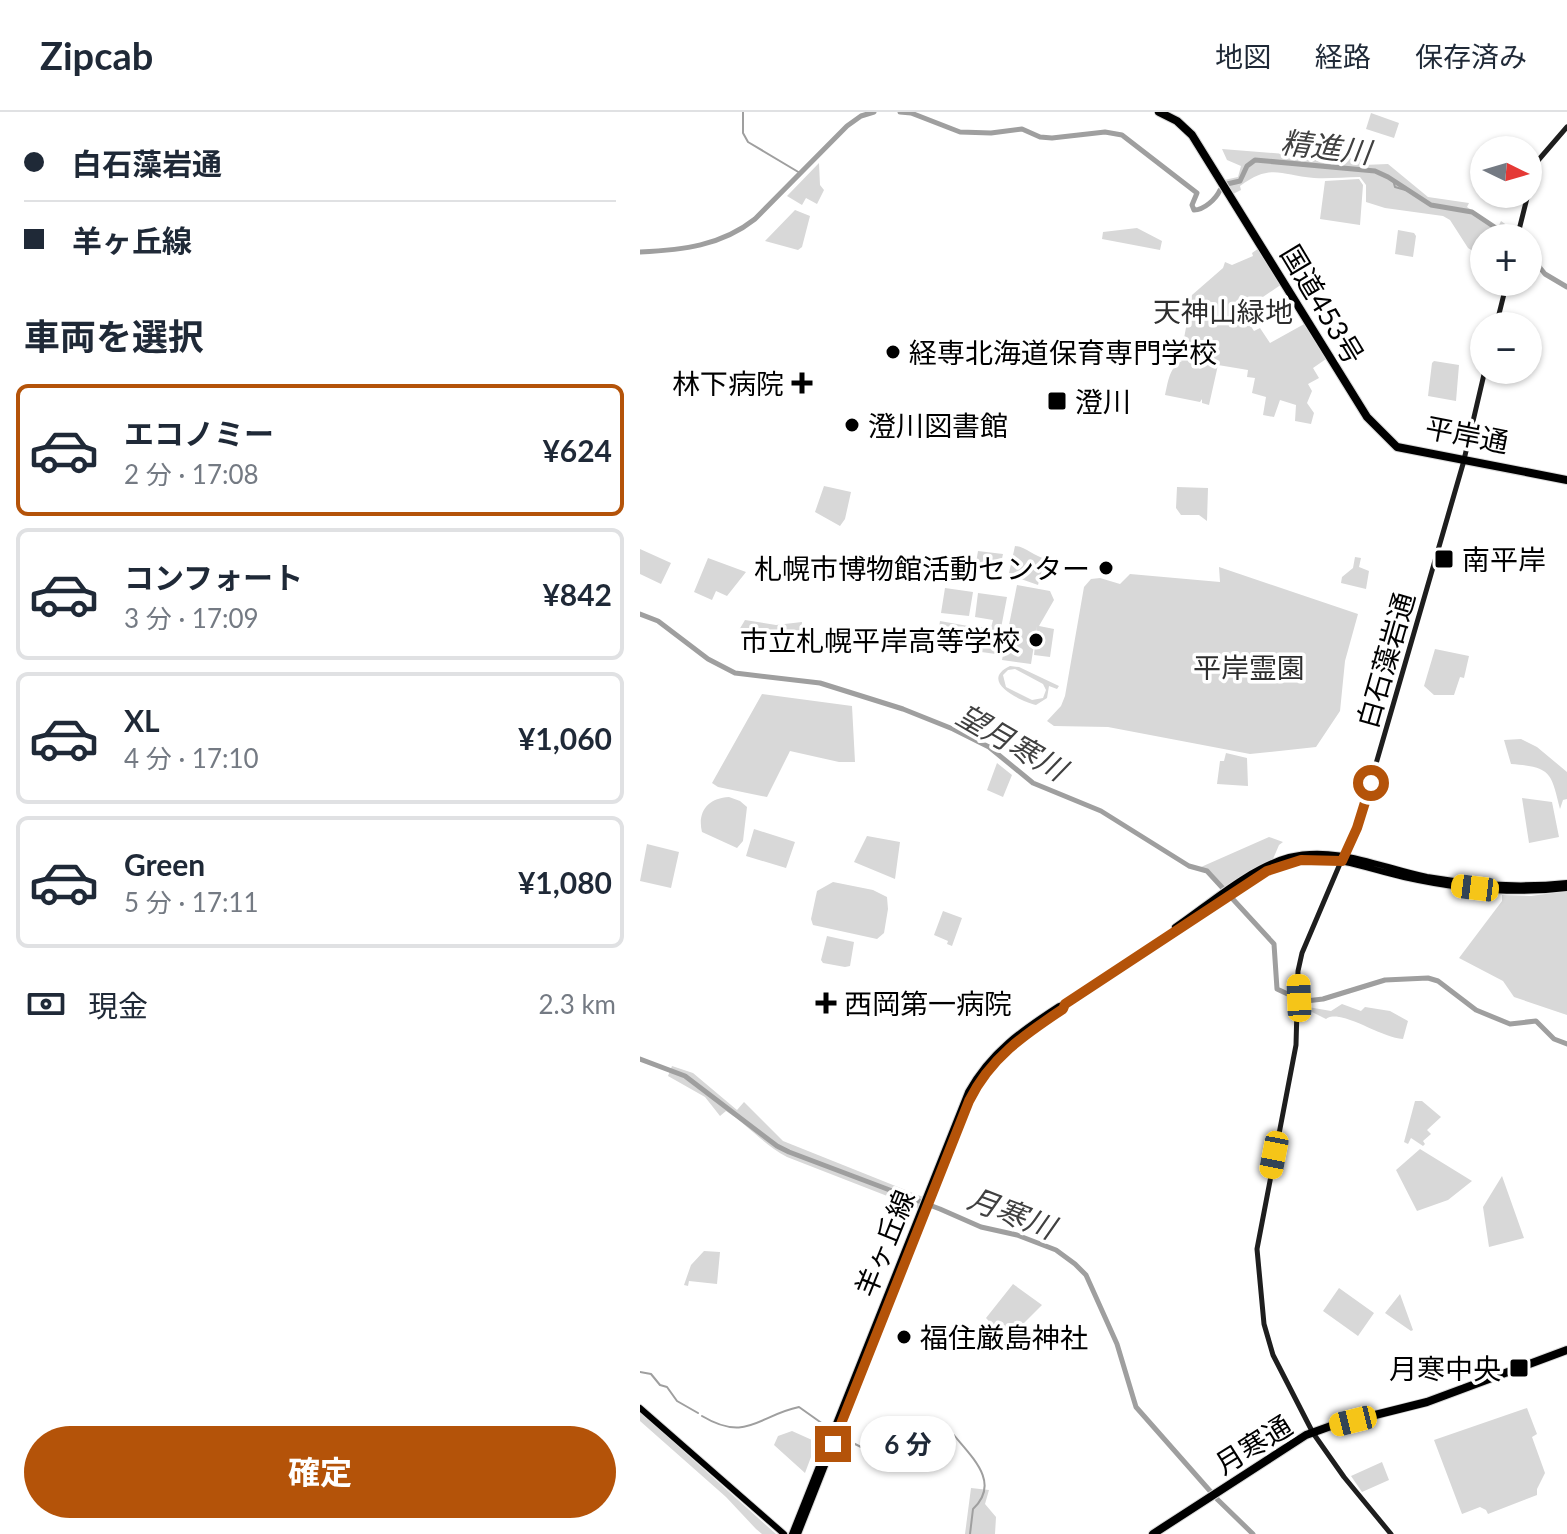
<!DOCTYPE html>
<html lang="ja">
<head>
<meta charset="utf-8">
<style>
  :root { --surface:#fff; --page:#f6f6f7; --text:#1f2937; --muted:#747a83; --line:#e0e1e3; --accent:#b45309 }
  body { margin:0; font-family:Lato,"Noto Sans JP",sans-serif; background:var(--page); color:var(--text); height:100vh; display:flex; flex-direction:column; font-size:30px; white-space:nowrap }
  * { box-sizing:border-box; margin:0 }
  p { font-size:26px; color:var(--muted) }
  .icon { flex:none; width:44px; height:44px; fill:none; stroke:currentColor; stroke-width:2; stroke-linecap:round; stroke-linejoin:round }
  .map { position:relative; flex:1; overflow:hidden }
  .sheet { display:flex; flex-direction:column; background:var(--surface); width:640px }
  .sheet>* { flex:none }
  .top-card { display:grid; align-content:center; height:176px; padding:0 24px; background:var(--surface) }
  .needle { width:52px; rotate:95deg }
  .controls { position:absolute; left:830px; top:24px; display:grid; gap:16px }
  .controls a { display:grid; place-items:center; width:72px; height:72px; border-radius:50%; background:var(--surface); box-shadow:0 2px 6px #0004; font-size:40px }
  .end { position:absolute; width:36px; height:36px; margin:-18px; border:10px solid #b45309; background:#fff; box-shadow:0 0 0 4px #fff }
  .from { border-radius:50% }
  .bubble { position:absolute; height:56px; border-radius:28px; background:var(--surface); box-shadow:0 2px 6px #0004; font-size:26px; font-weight:700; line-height:56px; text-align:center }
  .car { position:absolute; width:24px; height:48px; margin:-24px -12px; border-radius:10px; box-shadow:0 0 6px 2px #0007; background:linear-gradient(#f5c518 24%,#345 0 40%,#f5c518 0 76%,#345 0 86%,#f5c518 0) }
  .top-card b { display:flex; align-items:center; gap:28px; height:76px; font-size:30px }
  .top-card b+b { border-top:2px solid var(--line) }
  .top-card i { width:20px; height:20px; background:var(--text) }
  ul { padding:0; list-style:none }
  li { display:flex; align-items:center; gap:24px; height:132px; margin:0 16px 12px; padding:0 8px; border:4px solid var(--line); border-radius:12px }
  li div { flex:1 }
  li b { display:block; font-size:30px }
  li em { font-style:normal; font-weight:700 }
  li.on { border-color:var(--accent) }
  li>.icon { width:72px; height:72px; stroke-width:1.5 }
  h2 { padding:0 24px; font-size:36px; line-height:96px }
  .pay { display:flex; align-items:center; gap:20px; height:88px; padding:0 24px; font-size:30px }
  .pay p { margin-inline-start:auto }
  .action { display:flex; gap:16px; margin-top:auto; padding:16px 24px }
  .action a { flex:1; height:92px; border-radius:48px; background:var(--accent); color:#fff; font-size:32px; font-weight:700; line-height:92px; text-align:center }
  header { display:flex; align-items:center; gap:48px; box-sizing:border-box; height:112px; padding:0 40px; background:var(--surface); border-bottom:2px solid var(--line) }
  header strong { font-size:38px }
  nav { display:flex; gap:44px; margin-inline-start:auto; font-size:28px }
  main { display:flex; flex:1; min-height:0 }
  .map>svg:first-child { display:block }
  .green { fill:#d8d8d8; fill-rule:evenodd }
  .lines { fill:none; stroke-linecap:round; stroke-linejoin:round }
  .stream { stroke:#9f9f9f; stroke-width:2 }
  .river { stroke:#9f9f9f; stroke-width:5 }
  .primary-casing { stroke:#dbdbdb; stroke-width:8 }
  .highway-casing { stroke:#dbdbdb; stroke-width:10 }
  .secondary { stroke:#1e1e1e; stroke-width:5 }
  .primary { stroke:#000; stroke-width:6 }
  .highway { stroke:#000; stroke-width:8 }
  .route { stroke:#b45309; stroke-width:10 }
  .poi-dot { fill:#000; stroke:#fff; stroke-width:3 }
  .labels { text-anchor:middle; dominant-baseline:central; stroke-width:7; stroke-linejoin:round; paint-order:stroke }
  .street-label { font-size:28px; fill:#000; stroke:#fff }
  .park-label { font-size:28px; fill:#2f2f2f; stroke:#fff }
  .poi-label { font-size:28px; fill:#000; stroke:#fff; text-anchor:start }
  .water-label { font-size:30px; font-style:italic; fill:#404040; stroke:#fff }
</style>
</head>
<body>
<header>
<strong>Zipcab</strong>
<nav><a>地図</a><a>経路</a><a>保存済み</a></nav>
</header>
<main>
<section class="sheet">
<div class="top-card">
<b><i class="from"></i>白石藻岩通</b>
<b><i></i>羊ヶ丘線</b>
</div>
<h2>車両を選択</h2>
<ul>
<li class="on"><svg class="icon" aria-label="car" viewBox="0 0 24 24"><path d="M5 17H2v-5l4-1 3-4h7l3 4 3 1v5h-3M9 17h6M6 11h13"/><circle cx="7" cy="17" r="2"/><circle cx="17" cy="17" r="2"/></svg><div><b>エコノミー</b><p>2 分 · 17:08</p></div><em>¥624</em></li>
<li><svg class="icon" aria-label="car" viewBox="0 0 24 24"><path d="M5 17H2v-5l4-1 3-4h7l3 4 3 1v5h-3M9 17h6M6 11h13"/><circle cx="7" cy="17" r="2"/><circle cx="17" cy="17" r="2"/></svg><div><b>コンフォート</b><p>3 分 · 17:09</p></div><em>¥842</em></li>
<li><svg class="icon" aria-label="car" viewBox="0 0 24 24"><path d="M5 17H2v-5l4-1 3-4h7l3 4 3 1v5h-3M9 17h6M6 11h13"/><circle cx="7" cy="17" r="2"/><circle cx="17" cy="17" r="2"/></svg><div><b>XL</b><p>4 分 · 17:10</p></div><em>¥1,060</em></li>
<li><svg class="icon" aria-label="car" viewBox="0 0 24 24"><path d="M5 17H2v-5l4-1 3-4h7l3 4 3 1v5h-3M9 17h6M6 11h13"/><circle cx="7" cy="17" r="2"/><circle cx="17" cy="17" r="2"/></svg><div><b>Green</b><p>5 分 · 17:11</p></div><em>¥1,080</em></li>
</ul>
<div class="pay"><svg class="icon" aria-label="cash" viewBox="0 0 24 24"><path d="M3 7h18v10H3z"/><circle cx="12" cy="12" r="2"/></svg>現金<p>2.3 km</p></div>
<div class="action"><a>確定</a></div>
</section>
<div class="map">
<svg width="927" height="1422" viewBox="0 0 927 1422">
  <rect width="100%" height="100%" fill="#fff"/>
  <!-- green -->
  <path class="green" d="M731,1L759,11L754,26L726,17Z
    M582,37L670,44L677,49L702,51V46L723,47V53L748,52L788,85L829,91L827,95L858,115L861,109L875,119L873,126H844V146L828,136L810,108L803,104L745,96L726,90V73L720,65C704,65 689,67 674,66C640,63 631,51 600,74L601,78L593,82L584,68L598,65L601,54L587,48Z
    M179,51L180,73L184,78L177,92L166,86L162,93L147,84Z
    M719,67L723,73L720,113L680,107L685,69Z
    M155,98L170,104L162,135L158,138L125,129Z
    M497,116L522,129L520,138L462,127L463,120Z
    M758,118L774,121L776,124L773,145L755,142Z
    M619,136L642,172L617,189V197L612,216L614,219L620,216L630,231L666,211L686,247L673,256L679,266L668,272L672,279L667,291L674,301L671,312L655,309L656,293L640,288L634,305L623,303L626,285L612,281L615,266L607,265L608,258L578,253L569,293L562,291V287L560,290L525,283C528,271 529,255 542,249L540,248L552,183L583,156L585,150L592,153L613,144L612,141Z
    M794,249L819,253L816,289L788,284L792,251Z
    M184,374L211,380L205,407L200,414L175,400Z
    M537,375L568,376L567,409L559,403H541L536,396Z
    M375,434C386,435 394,444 405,447L398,473L381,467V463L369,461Z
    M0,437L31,451L21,472L0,462Z
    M338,439L363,442L359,460L335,457Z
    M715,445L721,446L719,455L729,459L726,477L701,471L702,465L713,456Z
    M68,446L106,460L87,484L76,479L72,488L54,480Z
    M579,455L718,502L705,549L700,599L676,635L610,642L468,615L414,614L407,609L421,594L425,584L444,475L451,467L460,466L480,472L490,462L580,470Z
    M377,473L410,479L414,488L399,514L414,517L410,545L394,543L397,514L391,552L362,548Z
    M305,476L333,480L329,504L301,501Z
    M338,481L367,485L356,542L334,539L339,515L351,516L353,508L335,505Z
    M105,508L136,513L162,510L161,527L99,518Z
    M300,509L328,514L324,537L296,533Z
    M795,537L829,544L824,566L820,565L814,583H794L784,574Z
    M370,554L379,555L419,574L417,577L409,574L407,586L396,593C380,589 338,569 370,554ZM375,557L403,572L406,578L403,586L392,588L366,575L363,563L368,558Z
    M122,582L212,594L215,650H199L150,639L127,685L78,675L72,671Z
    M881,627L897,635L927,660V687L923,688L920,697C911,660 911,655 871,652L864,628Z
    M586,641L607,646L608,674L577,672L580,649H584Z
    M357,651L372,663L363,685L347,678Z
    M89,685L100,689L107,695L103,729L97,736L62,720C57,700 68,686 89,685Z
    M882,686L912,690L919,725L889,731Z
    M114,717L155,730L146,756L106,744Z
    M227,724L260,730L255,767L214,750Z
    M629,725L643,730L639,733L633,747L585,776L571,760L561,755Z
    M7,732L39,740L31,776L0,769Z
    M193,770L233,778L247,785L248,797L244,821L237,827L173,813L171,807L177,779Z
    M927,779V903L874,885L863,869L819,846L862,789V783L891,784Z
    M303,799L322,806L312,834L307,832L308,829L294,823Z
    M187,824L214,830L210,854L205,855L183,851L181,848Z
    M702,892L721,899L725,895L750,899L768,909L763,927C740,926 701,896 686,907L668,898V895L691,899Z
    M32,954L53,961L97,998L104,990L143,1029L283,1085L278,1096L147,1045C124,1033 108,1013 86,999L80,1004L65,985L28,964Z
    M775,989H782L801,1005L787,1018L791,1022L783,1029L785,1032L783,1034L771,1026L768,1032L764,1030Z
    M780,1037L832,1069L808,1088L777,1099L756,1058Z
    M862,1064L884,1126L849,1135L843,1095Z
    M64,1139L80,1140L77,1172L49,1169L48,1174L44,1173L51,1153Z
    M373,1172L402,1193L367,1228L346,1206Z
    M699,1176L734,1201L718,1224L683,1199Z
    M760,1182L773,1218L771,1219L745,1201Z
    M887,1296L897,1322L892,1325L905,1361L897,1377V1383L848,1402L846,1398L840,1395L822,1402L794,1328Z
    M0,1300L136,1422H122L116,1417L86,1385L0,1309Z
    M152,1319L181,1332L176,1347L171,1345L165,1361L134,1333L138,1324Z
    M742,1350L749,1368L722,1380L711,1364Z
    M331,1376L349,1378L345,1392L356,1405L355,1422H325Z"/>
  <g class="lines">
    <!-- stream -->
    <path class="stream" d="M103,0V21L108,30L160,61
      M753,68L755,75L769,79
      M0,1260L11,1262L20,1273L27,1275L37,1289L58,1301
      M62,1304C107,1331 119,1303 159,1295L190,1317
      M201,1325L221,1335L259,1324L276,1311H280L290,1322L309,1317C328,1342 363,1369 333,1397L330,1422"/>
    <!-- river -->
    <path class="river" d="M260,0L271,1L320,20L351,21L382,17L400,25L412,26L465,20L482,23L557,81L552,93L554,98C564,98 576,87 580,78
      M587,72L600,69L607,54L615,48L735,59L748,65L791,93L832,100L871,126
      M0,140C42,138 81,134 115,107L207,14L221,4L234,0
      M888,141L905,162L927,175
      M0,502L18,509L68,547L95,561L180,571L263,597L313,617L349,635L393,671L461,699L549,754L567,759L634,832L637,877L652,884
      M666,889L683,887L745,868L788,866L798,869L836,898L870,912L896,909L914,927L927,932
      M0,947L45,964L137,1034L149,1040L300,1097L341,1115L377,1123L416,1138L435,1152L446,1163L477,1232L496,1295L578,1388L613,1422"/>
    <defs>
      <path id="primary" d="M535,815C569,792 609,756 649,745C696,733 742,756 787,765C834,773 880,776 927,771
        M0,1296L144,1422
        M152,1422L328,980C350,940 382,918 419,894L425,892
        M158,1422L329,989C351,946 384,923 423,897L425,892C471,862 517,832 562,802C596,781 628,750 669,747C701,745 733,758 764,765C818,777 872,783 927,776"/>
      <path id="highway" d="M519,0L537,9L552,23L727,305L757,335L927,368
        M513,1422L666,1323L691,1314L787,1290L927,1238"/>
    </defs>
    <!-- primary casing -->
    <use href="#primary" class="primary-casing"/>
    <!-- highway casing -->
    <use href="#highway" class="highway-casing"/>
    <!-- secondary -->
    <path class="secondary" d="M888,80L895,52L927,15
      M877,126L888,82
      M856,214L867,170
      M751,1422L704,1365L673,1321L633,1243L624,1212L617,1137L656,933L658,859L662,841L722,700L823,352L845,258"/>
    <!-- primary -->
    <use href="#primary" class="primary"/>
    <!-- highway -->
    <use href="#highway" class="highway"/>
  </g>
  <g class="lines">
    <!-- route -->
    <path class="route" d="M193,1332L329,989C350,946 384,923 423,897L425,892L627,759L661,748L702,749L717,716L731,671"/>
  </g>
  <!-- markers -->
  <g class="poi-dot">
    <circle cx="253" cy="240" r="8"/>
    <path d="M158 259h8v8h8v8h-8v8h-8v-8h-8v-8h8z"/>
    <rect x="407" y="279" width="20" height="20" rx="4"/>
    <circle cx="212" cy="313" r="8"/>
    <rect x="794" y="437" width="20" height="20" rx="4"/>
    <circle cx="466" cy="456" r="8"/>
    <circle cx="396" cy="528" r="8"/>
    <path d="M182 879h8v8h8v8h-8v8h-8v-8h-8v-8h8z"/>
    <circle cx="264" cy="1225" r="8"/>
    <rect x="869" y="1246" width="20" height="20" rx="4"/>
  </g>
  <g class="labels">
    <!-- street labels -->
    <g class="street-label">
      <text transform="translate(683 192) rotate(59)">国道453号</text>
      <text transform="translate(827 322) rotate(11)">平岸通</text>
      <text transform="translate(745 548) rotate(-74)">白石藻岩通</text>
      <text transform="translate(244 1131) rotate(-68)">羊ヶ丘線</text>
      <text transform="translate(613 1332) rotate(-32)">月寒通</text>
    </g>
    <!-- park labels -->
    <g class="park-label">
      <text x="583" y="199">天神山緑地</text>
      <text x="609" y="555">平岸霊園</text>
    </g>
    <!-- poi labels -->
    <g class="poi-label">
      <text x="269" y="240">経専北海道保育専門学校</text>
      <text x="144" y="271" text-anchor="end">林下病院</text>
      <text x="435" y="289">澄川</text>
      <text x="228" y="313">澄川図書館</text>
      <text x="822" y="447">南平岸</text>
      <text x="450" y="456" text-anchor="end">札幌市博物館活動センター</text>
      <text x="380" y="528" text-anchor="end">市立札幌平岸高等学校</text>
      <text x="204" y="891">西岡第一病院</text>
      <text x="280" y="1225">福住厳島神社</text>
      <text x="861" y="1256" text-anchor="end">月寒中央</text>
    </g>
    <!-- water labels -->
    <g class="water-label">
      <text transform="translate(686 34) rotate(7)">精進川</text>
      <text transform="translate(372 629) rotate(30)">望月寒川</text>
      <text transform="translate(372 1100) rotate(21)">月寒川</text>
    </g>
  </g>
</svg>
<div class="controls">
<a><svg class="needle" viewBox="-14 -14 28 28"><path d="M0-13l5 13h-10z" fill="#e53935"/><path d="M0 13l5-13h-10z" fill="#747a83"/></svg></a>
<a>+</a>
<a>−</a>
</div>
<i class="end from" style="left:731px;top:671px"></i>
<i class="end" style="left:193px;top:1332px"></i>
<div class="bubble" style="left:220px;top:1304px;width:96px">6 分</div>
<i class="car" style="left:835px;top:776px;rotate:277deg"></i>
<i class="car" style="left:659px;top:886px;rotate:358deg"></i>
<i class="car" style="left:634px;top:1043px;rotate:191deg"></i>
<i class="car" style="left:713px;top:1309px;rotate:256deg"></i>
</div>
</main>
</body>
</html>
